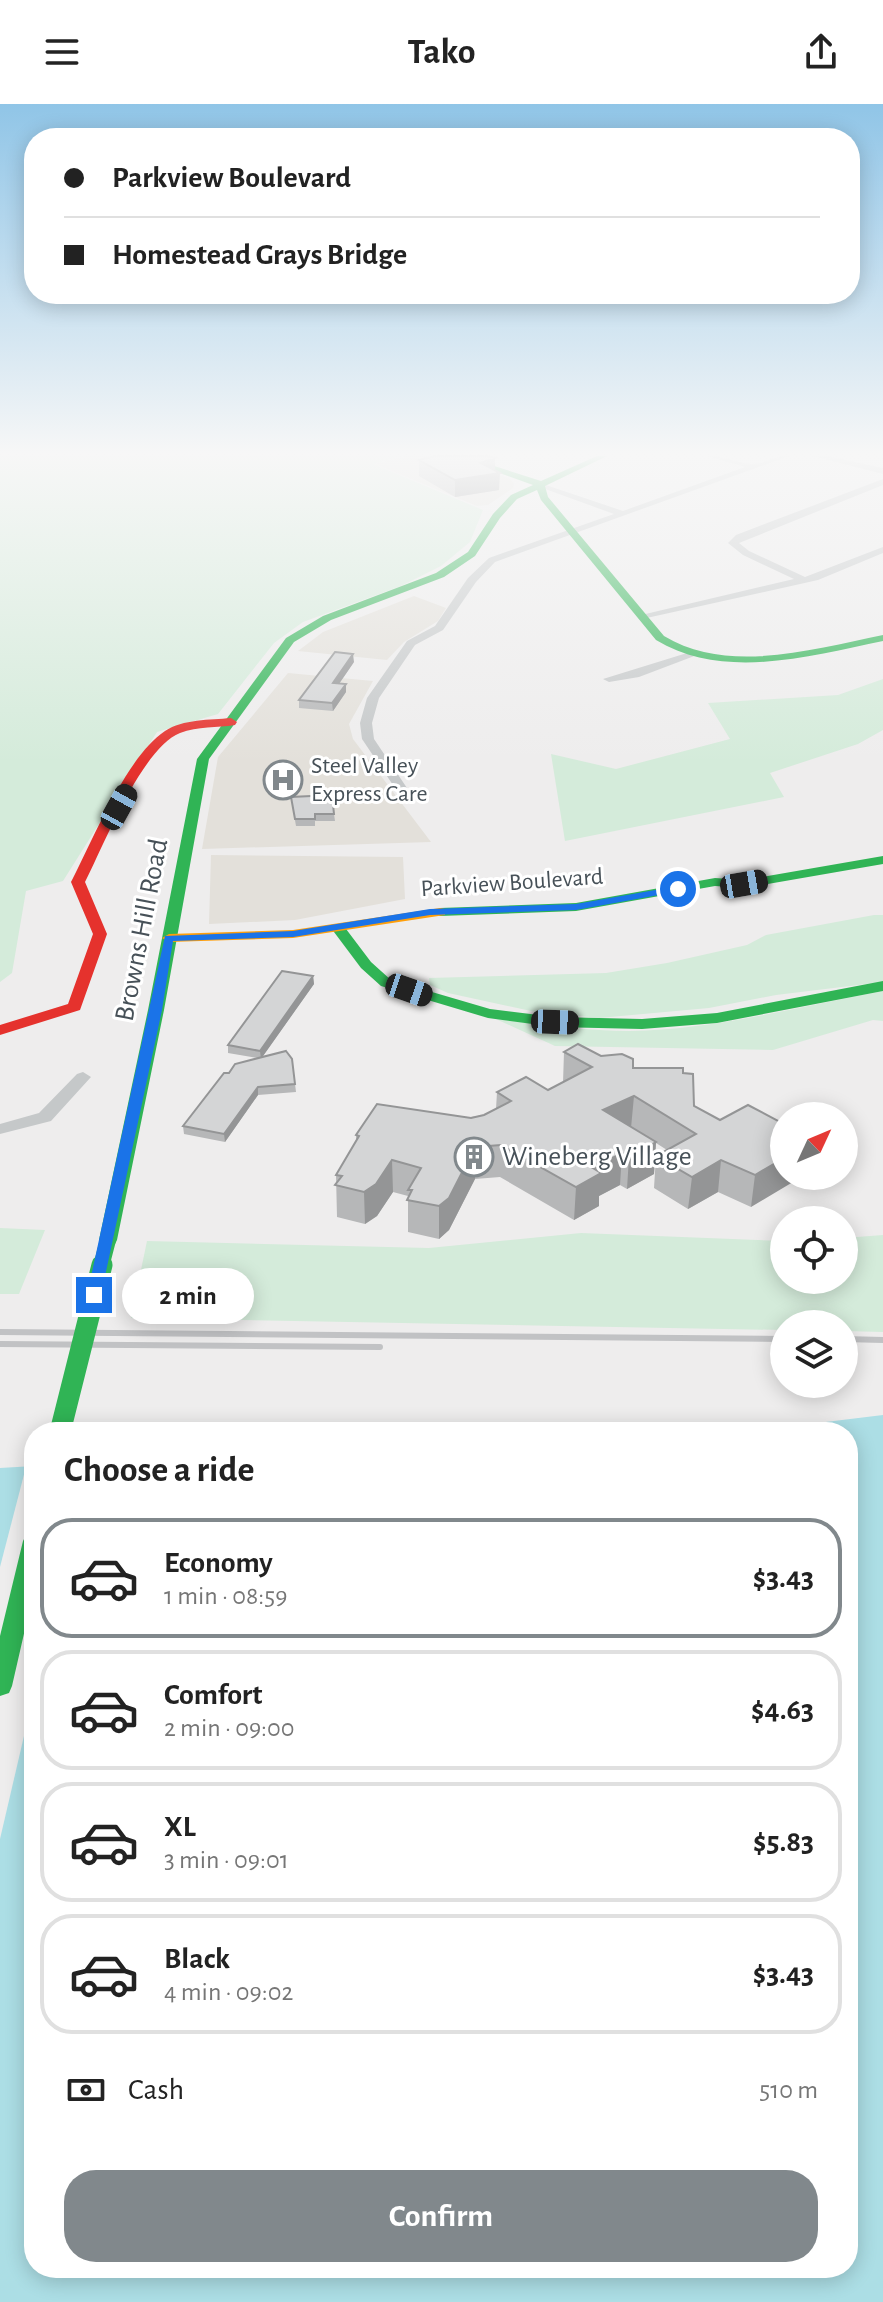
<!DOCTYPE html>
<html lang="en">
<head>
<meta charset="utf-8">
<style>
  :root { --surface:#fff; --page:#f2f2f2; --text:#222; --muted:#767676; --line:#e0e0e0; --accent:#81888c }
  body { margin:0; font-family:"Alegreya Sans",sans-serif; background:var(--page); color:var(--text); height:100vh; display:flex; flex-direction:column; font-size:30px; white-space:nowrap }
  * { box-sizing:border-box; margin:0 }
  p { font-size:26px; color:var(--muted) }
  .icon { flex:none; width:44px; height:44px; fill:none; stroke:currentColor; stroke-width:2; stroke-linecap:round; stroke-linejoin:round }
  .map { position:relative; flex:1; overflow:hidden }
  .side { position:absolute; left:24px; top:1318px; width:834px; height:856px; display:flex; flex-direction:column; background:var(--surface); border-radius:32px; box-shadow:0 4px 20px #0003 }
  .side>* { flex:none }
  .top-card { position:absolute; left:24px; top:24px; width:836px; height:176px; border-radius:32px; box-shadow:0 4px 20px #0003; display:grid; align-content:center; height:176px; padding:0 40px; background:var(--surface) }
  .needle { width:52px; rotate:46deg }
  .controls { position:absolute; left:770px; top:998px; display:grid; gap:16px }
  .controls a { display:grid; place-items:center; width:88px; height:88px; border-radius:50%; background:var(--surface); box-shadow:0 4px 20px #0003; font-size:40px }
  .end { position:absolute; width:36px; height:36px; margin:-18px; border:10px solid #1a73e8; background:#fff; box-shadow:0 0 0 4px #fff }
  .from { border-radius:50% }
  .bubble { position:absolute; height:56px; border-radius:28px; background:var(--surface); box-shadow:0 4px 20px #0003; font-size:26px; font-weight:700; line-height:56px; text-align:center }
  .car { position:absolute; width:24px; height:48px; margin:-24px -12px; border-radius:10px; box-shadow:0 0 6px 2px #0007; background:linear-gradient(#222 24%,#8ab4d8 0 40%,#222 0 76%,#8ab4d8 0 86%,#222 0) }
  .top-card b { display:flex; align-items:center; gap:28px; height:76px; font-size:30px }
  .top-card b+b { border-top:2px solid var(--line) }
  .top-card i { width:20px; height:20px; background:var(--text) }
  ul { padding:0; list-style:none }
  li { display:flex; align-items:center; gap:24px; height:120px; margin:0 16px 12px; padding:0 24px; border:4px solid var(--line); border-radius:32px }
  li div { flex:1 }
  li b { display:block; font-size:30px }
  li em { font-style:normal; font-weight:700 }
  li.selected { border-color:var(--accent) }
  li>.icon { width:72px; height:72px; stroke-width:1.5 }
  h2 { padding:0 40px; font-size:36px; line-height:96px }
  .pay { display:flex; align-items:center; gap:20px; height:88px; padding:0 40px; font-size:30px }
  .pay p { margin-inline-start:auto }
  .action { display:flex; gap:16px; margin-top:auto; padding:16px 40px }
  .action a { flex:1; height:92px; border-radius:32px; background:var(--accent); color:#fff; font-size:32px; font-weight:700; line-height:92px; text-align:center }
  header { display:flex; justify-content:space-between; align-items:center; height:104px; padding:0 40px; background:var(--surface); font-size:36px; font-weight:700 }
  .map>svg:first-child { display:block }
  .commercial { fill:#e3e0da }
  .green { fill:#d4ebda }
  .water { fill:#acdee5 }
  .pier { fill:#eeeded }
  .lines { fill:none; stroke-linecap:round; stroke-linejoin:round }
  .street { fill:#c5c8c9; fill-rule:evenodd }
  .fast { fill:#30b455; fill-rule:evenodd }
  .slow { fill:#ff9f0a; fill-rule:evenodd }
  .jam { fill:#e5322d; fill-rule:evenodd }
  .rail { stroke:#c1c2c4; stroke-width:6 }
  .fast-bridge-far1 { stroke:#30b455; stroke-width:16 }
  .fast-bridge { stroke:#30b455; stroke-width:21 }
  .wall { fill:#b6b7b8 }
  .shaded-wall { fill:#949596 }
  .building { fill:#d4d5d6; stroke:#949596; stroke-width:2 }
  .route { fill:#1a73e8 }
  .labels { text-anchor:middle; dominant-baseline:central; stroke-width:6; stroke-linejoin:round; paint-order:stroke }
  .far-poi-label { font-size:24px; fill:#475158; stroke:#fff; text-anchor:start }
  .far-street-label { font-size:24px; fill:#475158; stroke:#fff }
  .street-label { font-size:28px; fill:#475158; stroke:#fff }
  .poi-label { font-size:28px; fill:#475158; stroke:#fff; text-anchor:start }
</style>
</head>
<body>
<header><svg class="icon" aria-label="menu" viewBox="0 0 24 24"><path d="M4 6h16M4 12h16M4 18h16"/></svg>Tako<svg class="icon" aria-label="share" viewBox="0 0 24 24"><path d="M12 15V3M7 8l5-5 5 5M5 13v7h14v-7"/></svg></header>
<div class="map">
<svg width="883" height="2198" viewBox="0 0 883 2198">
  <rect width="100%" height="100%" fill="#eeeded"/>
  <!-- commercial -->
  <path class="commercial" d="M405,352H448L510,375L514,380L513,384L488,401L477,402L375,360Z
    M414,492L446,504L438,517L404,538L387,556L298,547L323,528Z
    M288,569L373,577L349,620L353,635L431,738L202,745L218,653Z
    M211,751L403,753L405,795L295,816L209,820Z"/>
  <!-- green -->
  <path class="green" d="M0,352H400L373,360L483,406L470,438L441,462L401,482L303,518L274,539L218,610L157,628L63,777L26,787L12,869L0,878Z
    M883,575V626L858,640L770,669L784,693L565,737L551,650L616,665L730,635L708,599L838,591Z
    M874,811H883V878L776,891L709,904L599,914L531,907L448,889L430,881L429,874L606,869L667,859L747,841L766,831Z
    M883,887V917L873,916L773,946L555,942L496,915C540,920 585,927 630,927C714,926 800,902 883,887Z
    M0,1124L45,1126L19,1190H0Z
    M581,1129L784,1137V1176H844V1134L883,1131V1228L844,1227V1220H784V1226L131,1214L147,1137L429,1144Z"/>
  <!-- water -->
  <path class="water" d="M883,1311V2198H0V1364L34,1362V2164H848V1328H743Z"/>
  <!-- pier -->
  <path class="pier" d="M34,1358V1589L0,1735V1463L27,1359Z"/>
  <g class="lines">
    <!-- street -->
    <path class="street" d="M707,352C723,351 736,359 752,360C764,360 776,351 789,352L495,458L476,478L443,526L415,541L379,594L372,619L374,635L407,684L397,687L362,635L360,619L367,594L407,537L435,522L468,474L489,454L614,410L537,382V378L623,407L745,363Z
      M813,352H827L883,364V370Z
      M883,375V381L739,439L749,447L805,473L883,443V449L818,476L642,515L637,512L794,475L743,451L728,439L736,431Z
      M687,549L697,551L639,573L609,578L603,575Z
      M83,968L91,973L51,1017L0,1030V1020L39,1009L77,970Z"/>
    <!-- fast -->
    <path class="fast" d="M452,352H463L541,377L597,352H607L545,382L548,393L664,532C729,571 813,545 883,531V537C810,552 724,577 656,536L541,396L537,386L517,395L500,414L475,452L444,473L331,516L294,538L209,655L164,906L117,1136L115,1140H101L99,1136L148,906L197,655L286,534L323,512L436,469L468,448L493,410L511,391L533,381Z
      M883,752V760L744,784L715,782L576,807L440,812L433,808L440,804L576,799L715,774L744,776Z
      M338,820L343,821L371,858L391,876L490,905L555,913L642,915L717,909L883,877V887L717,919L642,925L555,923L488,914L381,882L361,864L331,824Z
      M34,1429V1486L12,1582L9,1589L0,1592V1532L23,1437L26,1431Z"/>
    <!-- slow -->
    <path class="slow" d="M440,804L445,805V811L293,834L169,838L162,834L169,830L293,826Z"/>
    <!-- jam -->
    <path class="jam" d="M231,614L237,618L235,621C217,624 198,622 180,629C142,644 104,741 85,778L107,830L80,906L0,931V921L68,900L93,830L71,778C93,736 126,653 165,627C183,615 210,616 231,614Z"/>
    <!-- rail -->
    <path class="rail" d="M0,1228L784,1235
      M844,1235L883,1236
      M0,1240L380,1243"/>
    <!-- fast-bridge-far1 -->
    <path class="fast-bridge-far1" d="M101,1163L108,1136"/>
    <!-- fast-bridge -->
    <path class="fast-bridge" d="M60,1328L102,1161"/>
  </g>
  <!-- wall -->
  <path class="wall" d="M495,354V367L499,386L455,393L419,372V356Z
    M354,558L339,580L346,588L333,607L299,604V596Z
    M291,693L334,710L335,717H315V722H296Z
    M313,872L314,880L262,953L292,955L296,988L258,991L225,1038L184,1030L183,1022L229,969L258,954L228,949V941Z
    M564,948L601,952L633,964L683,969L694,1002L720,1016L784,1020L751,1103L718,1088L688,1105L654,1084L656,1052L667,1046L656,1039L654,1070L627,1085L620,1081L599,1092V1102L574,1116L500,1073L475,1075L449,1126L439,1135L408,1128V1092L393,1088L377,1112L365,1120L337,1113L336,1071L356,1038V1031L484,1011L496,1005L497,988L548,986L563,979Z"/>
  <!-- shaded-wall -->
  <path class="shaded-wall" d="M495,354V370L500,369L499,386L455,393V376L481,359Z
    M353,550L354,558L334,587L333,579Z
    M346,580V588L333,607L332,599Z
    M313,872L314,880L261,955L260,947Z
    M258,983V991L225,1038L224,1030Z
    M634,992L631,1024L603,1006Z
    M656,1038L654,1070L627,1085L629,1053Z
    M475,1043V1075L449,1126L439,1135V1102Z
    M622,1049L620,1081L599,1092V1102L574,1116L576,1083L593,1064Z
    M784,1054V1072H803L751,1103L755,1071Z
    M392,1056L393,1088L377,1112L365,1120L364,1088Z
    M721,1056L718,1088L688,1105L692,1073Z"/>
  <!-- building -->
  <path class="building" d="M435,352H488L495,354L481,359L500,369L455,376L419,356Z
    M335,548L353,550L333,579L346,580L332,599L299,596Z
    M332,691L334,710H315V715H295L291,693Z
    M282,867L313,872L260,947L228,941Z
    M578,940L601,952L622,950L633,955V964H683V969L693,970L694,1002L720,1016L748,1001L784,1020V1054L755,1071L721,1056L692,1073L656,1052L696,1030L634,992L603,1006L656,1038L629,1053L622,1049L593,1064L601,1069L576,1083L501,1041L475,1043L449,1094L439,1102L407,1096L412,1086H408L421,1064L392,1056L376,1080L364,1088L335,1081L342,1072L336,1071L359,1032L356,1031L377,1000L471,1014L484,1011L511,997L497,988L526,973L548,986L592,963L564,948Z
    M286,947L292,955L295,980L258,983L224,1030L183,1022L224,969H229L235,960Z"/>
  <!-- sky -->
  <linearGradient id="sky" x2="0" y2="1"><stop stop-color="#90c5e7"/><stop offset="0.53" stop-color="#f7f7f7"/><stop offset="1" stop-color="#f7f7f7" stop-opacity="0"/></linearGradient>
  <rect width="883" height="659" fill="url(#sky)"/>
  <!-- route -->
  <path class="route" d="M678,782L681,783V787L576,806L430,811L293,833L173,837L162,906L101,1191L99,1194H89L87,1191L165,832L293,827L430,805L576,800Z"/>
  <!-- icons -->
  <defs>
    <symbol id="hospital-ring" viewBox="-11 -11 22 22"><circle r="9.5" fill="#fff" stroke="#81888c" stroke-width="1.5"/><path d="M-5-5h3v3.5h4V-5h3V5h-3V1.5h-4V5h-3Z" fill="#81888c"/></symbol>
    <symbol id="building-ring" viewBox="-11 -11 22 22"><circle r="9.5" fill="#fff" stroke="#81888c" stroke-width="1.5"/><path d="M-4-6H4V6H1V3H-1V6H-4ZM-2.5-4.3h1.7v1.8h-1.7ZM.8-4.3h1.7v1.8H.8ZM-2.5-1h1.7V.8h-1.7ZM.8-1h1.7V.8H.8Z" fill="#81888c"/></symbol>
  </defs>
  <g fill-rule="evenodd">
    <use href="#hospital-ring" x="261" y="654" width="44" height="44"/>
    <use href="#building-ring" x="452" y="1031" width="44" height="44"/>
  </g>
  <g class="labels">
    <!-- far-poi labels -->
    <g class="far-poi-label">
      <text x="311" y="662">Steel Valley<tspan x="311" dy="28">Express Care</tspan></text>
    </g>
    <!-- far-street labels -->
    <g class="far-street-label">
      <text transform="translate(512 779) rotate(-4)">Parkview Boulevard</text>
    </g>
    <!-- street labels -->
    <g class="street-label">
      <text transform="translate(142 826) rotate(-79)">Browns Hill Road</text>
    </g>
    <!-- poi labels -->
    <g class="poi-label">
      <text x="502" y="1053">Wineberg Village</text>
    </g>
  </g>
</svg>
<div class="controls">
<a><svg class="needle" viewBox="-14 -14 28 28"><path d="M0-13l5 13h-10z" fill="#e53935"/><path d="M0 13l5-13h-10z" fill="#767676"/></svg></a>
<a><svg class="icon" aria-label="locate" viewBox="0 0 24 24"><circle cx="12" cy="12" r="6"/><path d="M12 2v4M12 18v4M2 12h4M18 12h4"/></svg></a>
<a><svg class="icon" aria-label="layers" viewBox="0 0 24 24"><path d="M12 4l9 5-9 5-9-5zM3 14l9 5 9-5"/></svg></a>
</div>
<i class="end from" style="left:678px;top:785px"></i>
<i class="end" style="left:94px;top:1191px"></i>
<div class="bubble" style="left:122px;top:1164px;width:132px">2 min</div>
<i class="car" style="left:119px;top:703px;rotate:29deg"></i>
<i class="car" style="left:744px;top:780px;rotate:80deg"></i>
<i class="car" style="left:409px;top:886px;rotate:109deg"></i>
<i class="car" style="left:555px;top:918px;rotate:92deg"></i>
<div class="top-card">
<b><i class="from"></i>Parkview Boulevard</b>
<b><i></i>Homestead Grays Bridge</b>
</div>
<section class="side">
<h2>Choose a ride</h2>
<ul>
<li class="selected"><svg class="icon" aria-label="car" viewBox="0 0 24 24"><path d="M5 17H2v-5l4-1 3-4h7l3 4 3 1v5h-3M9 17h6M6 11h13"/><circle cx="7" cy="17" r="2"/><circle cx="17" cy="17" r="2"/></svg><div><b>Economy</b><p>1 min · 08:59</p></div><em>$3.43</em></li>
<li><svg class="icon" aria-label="car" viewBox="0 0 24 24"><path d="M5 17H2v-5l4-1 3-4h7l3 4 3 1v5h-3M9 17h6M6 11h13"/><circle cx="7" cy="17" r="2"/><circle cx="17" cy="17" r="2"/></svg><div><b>Comfort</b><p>2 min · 09:00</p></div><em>$4.63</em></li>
<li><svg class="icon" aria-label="car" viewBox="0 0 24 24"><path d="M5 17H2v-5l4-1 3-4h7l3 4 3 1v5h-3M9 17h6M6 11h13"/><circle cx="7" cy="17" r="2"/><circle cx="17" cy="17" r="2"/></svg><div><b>XL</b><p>3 min · 09:01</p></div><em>$5.83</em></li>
<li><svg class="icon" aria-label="car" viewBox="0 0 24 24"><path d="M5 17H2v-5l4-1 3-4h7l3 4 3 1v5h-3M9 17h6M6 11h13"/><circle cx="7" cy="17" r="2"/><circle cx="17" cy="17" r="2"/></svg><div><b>Black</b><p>4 min · 09:02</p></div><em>$3.43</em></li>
</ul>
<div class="pay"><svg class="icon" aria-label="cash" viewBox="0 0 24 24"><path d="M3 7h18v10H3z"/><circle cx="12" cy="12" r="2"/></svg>Cash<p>510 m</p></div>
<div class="action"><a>Confirm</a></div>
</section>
</div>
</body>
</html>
